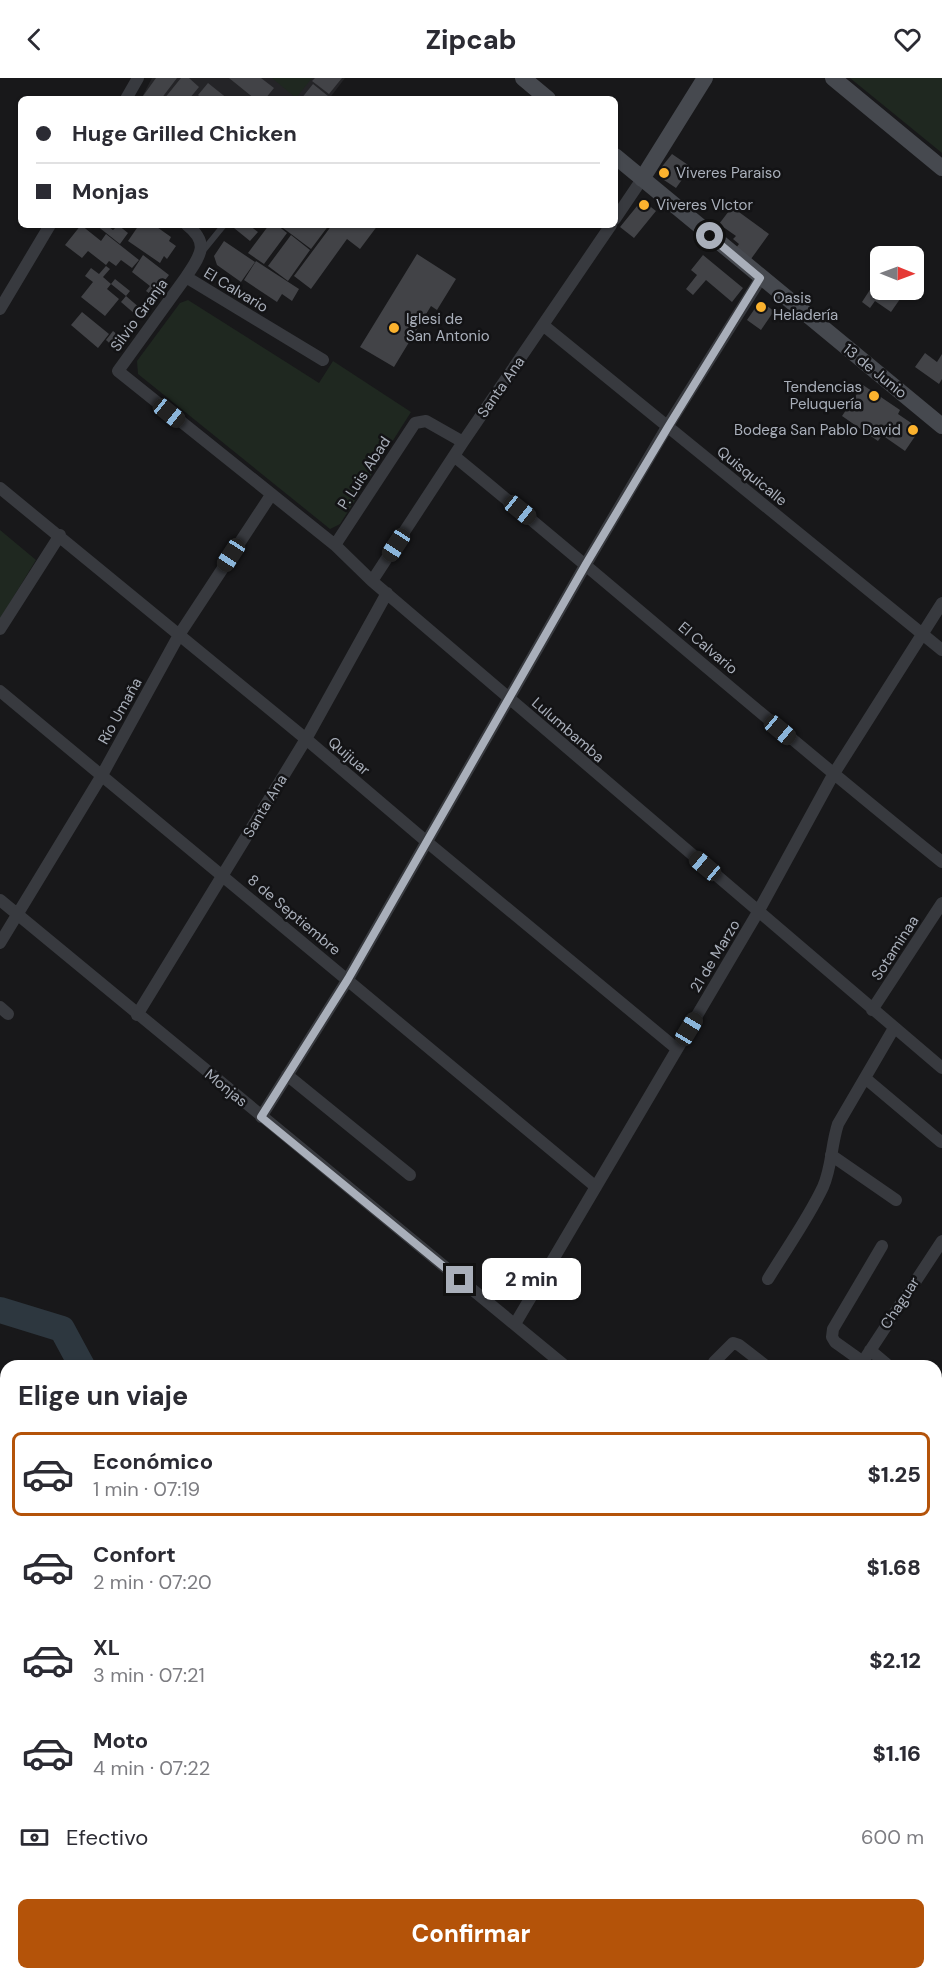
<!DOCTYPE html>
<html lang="es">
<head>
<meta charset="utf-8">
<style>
  :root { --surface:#fff; --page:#f7f7f7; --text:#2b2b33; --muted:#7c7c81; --line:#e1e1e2; --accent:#b45309 }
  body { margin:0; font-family:"DM Sans",sans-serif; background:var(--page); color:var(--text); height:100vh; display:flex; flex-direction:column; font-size:22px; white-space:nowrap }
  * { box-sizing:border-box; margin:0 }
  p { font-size:20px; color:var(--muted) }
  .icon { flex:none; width:33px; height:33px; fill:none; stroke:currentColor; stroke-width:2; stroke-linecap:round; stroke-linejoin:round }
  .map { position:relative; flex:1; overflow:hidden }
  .sheet { position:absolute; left:0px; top:1282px; width:942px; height:620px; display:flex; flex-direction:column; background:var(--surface); border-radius:18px 18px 0 0; box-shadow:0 2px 4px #0004 }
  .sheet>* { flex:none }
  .guide { position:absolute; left:18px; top:18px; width:600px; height:132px; border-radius:9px; box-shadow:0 2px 4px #0004; display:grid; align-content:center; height:132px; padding:0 18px; background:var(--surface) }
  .needle { width:39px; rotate:91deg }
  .buttons { position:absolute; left:870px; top:168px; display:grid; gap:12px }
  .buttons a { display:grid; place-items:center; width:54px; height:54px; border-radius:9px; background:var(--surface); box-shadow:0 2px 4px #0004; font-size:30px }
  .end { position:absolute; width:27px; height:27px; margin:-14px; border:8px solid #a9afba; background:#111; box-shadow:0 0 0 3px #111 }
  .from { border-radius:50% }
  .bubble { position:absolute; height:42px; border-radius:9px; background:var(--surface); box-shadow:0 2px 4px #0004; font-size:20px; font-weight:800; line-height:42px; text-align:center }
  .car { position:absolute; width:18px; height:36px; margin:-18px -9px; border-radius:8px; box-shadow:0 0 4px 2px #0007; background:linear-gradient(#222 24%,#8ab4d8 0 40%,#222 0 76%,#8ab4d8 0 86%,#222 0) }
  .guide b { display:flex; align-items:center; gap:21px; height:57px; font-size:22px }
  .guide b+b { border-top:2px solid var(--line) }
  .guide i { width:15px; height:15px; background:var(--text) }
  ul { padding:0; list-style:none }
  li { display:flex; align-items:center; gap:18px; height:84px; margin:0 12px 9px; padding:0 6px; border:3px solid transparent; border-radius:9px }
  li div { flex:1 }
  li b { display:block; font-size:22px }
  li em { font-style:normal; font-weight:800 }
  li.current { border-color:var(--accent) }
  li>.icon { width:54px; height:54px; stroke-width:1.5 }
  h2 { padding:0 18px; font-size:27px; line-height:72px }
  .pay { display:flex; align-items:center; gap:15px; height:66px; padding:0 18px; font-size:22px }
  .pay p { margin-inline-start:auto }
  .button { display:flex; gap:12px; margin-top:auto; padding:12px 18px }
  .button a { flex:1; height:69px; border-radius:9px; background:var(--accent); color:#fff; font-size:24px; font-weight:800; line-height:69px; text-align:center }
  header { display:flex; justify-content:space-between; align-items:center; height:78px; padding:0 18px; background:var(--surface); font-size:27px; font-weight:800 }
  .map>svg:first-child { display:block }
  .built { fill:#242427 }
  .green { fill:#1f2820 }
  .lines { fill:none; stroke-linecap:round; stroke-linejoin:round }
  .river { stroke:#2d373f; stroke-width:26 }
  .building { fill:#424347 }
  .service { stroke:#383a3f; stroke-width:6 }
  .minor { stroke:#383a3f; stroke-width:12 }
  .tertiary { stroke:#383a3f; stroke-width:15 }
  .secondary { stroke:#46494f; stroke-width:16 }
  .route { stroke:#a9afba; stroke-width:8 }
  .poi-dot { fill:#fbb22e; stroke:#131315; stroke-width:2 }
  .labels { text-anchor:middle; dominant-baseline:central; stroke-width:5; stroke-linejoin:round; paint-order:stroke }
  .poi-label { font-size:15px; fill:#a9afba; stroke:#131315; text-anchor:start }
  .street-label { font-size:15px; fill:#a9afba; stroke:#131315 }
</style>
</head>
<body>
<header><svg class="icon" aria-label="back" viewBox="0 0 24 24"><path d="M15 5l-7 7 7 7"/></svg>Zipcab<svg class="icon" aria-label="heart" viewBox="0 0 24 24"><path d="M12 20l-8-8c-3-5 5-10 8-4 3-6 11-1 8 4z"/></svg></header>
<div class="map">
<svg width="942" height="1901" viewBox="0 0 942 1901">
  <rect width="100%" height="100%" fill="#18181a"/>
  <!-- built -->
  <path class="built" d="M152,0H345L329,21H141Z"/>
  <!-- green -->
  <path class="green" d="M272,0H312L296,20Z
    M850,0H942V75Z
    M188,222L319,305L333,283L411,334L340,446L330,451L138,296L137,283L180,225Z
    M0,452L36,482L0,541Z"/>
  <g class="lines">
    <!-- river -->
    <path class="river" d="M0,1232L62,1251L82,1288
      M645,1896L651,1901"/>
  </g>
  <!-- building -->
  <path class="building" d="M156,0H177L161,21H147L143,18Z
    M181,0H189L199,9L189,21H164Z
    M229,0H261L274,10L265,21H255Z
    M315,0H342L329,16L312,3Z
    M208,5L228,21H203L198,17Z
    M313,6L328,18L326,21H301Z
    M672,76L691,89L676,110L661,100L660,91Z
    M642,122L656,133L634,160L620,149Z
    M732,129L769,156L751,181L736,170L739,166L733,161L736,158L719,146Z
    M81,147L101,163L106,156L139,182L132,190L121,182L116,188L109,183L106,187L88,173L82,180L65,167Z
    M96,147H106L113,152L118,147L128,155L120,166Z
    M139,147H154L171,159L169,163L176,168L167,181L164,178L160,185L128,163Z
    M237,147H249L258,154L250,163L234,150Z
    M269,147H277L287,155L264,186L248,175Z
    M279,147H329L311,171Z
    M332,147H378L360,171L347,161L311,211L294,198Z
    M291,157L310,172L288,203L268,188Z
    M224,163L255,184L241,204L217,187L214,178Z
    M417,176L456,201L437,232L431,228L394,289L360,269Z
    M143,177L169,197L153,218L146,213L150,208L132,194Z
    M703,177L743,210L732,224L706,202L693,217L686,211L697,197L691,192Z
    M256,183L299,211L292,223L282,216L277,224L244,202Z
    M106,188L110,191L103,199L111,206L107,211L119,221L105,238L81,219L93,204L85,198L91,190L99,196Z
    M115,201L130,213L126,218L111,206Z
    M875,204L880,207V212H886L900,221L891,234L875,223L870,230L862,224Z
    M126,218L141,231L136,237L121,224Z
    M760,223L774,233L761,252L747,242Z
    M82,234L109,256L98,270L71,247Z
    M113,253L125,263L117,272L106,262Z
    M925,275L937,284L942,276V301L939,306L915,289Z
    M863,307L900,332L898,336L920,351L905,373L882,357L878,363L842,338Z"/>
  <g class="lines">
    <!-- service -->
    <path class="service" d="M202,174L224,147
      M936,1786L942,1776"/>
    <!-- minor -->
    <path class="minor" d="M126,21L138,0
      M615,141L642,101
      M187,147C211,166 199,179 186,199L323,282
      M186,199L118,293L335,467L372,503L509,620L942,990
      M0,231L50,147
      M543,247L942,572
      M454,378C618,512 777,652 942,784
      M0,410L306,661L427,764L677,971
      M335,467L415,345L426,343L463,364
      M372,503L463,364L611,147
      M0,551L60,457
      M0,613L596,1109
      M0,822L565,1288
      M0,865L102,697L179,557L271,417
      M0,929L8,936
      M872,932L942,825
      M137,937L306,661L387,515
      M287,997L410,1097
      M865,1000L941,1064
      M261,1039L348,901L586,486L667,349L761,200
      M831,1077L896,1122
      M768,1201C786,1171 808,1141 823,1109C832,1089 831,1067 838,1046L894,950
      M515,1246L758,834L833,697L942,525
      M870,1272L889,1288
      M714,1284L733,1265L739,1267L766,1288
      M863,1284L835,1264L832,1259L833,1251L882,1168
      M860,1288L942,1163
      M936,1330L942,1335
      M0,1600L6,1603
      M936,1679L942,1669
      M936,1710L942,1717"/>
    <!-- tertiary -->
    <path class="tertiary" d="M936,1579L942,1582
      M0,1674H6
      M444,1896L451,1901
      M858,1896L860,1901"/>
    <!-- secondary -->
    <path class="secondary" d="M523,0L548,21
      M833,0L942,90
      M615,78L942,348
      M642,101L705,0"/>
  </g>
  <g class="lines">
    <!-- route -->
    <path class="route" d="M460,1202L261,1039L348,901L586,486L668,349L760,200L710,158"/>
  </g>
  <!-- markers -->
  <g class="poi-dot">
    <circle cx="664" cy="95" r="6"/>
    <circle cx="644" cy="127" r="6"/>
    <circle cx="761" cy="229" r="6"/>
    <circle cx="394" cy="250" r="6"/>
    <circle cx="874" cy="318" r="6"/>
    <circle cx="913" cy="352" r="6"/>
  </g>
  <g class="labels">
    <!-- poi labels -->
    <g class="poi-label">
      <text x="676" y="95">Viveres Paraiso</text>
      <text x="656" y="127">Viveres VIctor</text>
      <text x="773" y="220">Oasis<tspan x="773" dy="17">Heladería</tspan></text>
      <text x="406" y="241">Iglesi de<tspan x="406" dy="17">San Antonio</tspan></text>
      <text x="862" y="309" text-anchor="end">Tendencias<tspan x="862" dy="17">Peluquería</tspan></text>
      <text x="901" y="352" text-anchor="end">Bodega San Pablo David</text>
    </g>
    <!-- street labels -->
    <g class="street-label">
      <text transform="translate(236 212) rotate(31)">El Calvario</text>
      <text transform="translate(139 237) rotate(-54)">Silvio Granja</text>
      <text transform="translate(875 293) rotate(39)">13 de Junio</text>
      <text transform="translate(501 309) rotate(-55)">Santa Ana</text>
      <text transform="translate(364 395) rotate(-57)">P. Luis Abad</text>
      <text transform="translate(752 398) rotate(39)">Quisquicalle</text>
      <text transform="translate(708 570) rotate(40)">El Calvario</text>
      <text transform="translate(120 633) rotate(-61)">Río Umaña</text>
      <text transform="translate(568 652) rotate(41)">Lulumbamba</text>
      <text transform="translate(349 678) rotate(41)">Quijuar</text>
      <text transform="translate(265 728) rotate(-59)">Santa Ana</text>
      <text transform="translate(294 837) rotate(40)">8 de Septiembre</text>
      <text transform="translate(895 870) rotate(-57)">Sotaminaa</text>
      <text transform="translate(715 878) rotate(-59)">21 de Marzo</text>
      <text transform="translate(226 1010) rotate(39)">Monjas</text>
      <text transform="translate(900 1225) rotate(-57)">Chaguar</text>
    </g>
  </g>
</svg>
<div class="buttons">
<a><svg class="needle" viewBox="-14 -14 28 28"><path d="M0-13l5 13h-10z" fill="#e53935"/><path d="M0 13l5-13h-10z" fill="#7c7c81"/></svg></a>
</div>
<i class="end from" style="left:710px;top:158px"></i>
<i class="end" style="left:460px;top:1202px"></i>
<div class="bubble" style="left:482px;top:1180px;width:99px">2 min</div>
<i class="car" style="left:169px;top:335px;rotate:129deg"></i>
<i class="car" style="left:520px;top:432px;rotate:129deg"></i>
<i class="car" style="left:396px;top:467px;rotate:213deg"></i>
<i class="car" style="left:231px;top:477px;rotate:213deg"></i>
<i class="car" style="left:780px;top:652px;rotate:130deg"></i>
<i class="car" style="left:705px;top:788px;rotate:310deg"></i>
<i class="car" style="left:689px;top:951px;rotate:31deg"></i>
<div class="guide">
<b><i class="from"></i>Huge Grilled Chicken</b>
<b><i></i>Monjas</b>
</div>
<section class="sheet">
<h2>Elige un viaje</h2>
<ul>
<li class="current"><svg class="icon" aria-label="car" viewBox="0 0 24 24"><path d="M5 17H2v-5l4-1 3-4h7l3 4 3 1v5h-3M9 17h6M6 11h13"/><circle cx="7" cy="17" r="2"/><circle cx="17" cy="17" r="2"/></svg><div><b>Económico</b><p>1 min · 07:19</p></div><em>$1.25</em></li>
<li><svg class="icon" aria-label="car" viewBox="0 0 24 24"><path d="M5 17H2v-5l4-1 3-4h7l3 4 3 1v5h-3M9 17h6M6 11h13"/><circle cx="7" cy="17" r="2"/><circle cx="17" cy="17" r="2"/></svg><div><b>Confort</b><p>2 min · 07:20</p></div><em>$1.68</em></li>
<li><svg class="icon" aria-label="car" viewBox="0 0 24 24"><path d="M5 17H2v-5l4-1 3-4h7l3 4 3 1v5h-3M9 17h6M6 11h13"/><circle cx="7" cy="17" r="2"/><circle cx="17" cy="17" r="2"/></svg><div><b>XL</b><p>3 min · 07:21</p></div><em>$2.12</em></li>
<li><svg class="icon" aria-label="car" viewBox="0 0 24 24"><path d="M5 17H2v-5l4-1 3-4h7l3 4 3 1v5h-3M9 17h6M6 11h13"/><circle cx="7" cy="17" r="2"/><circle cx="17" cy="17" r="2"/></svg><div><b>Moto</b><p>4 min · 07:22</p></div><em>$1.16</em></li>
</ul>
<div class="pay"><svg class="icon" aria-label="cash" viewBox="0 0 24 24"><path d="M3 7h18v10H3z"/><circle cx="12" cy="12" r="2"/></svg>Efectivo<p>600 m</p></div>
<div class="button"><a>Confirmar</a></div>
</section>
</div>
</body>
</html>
